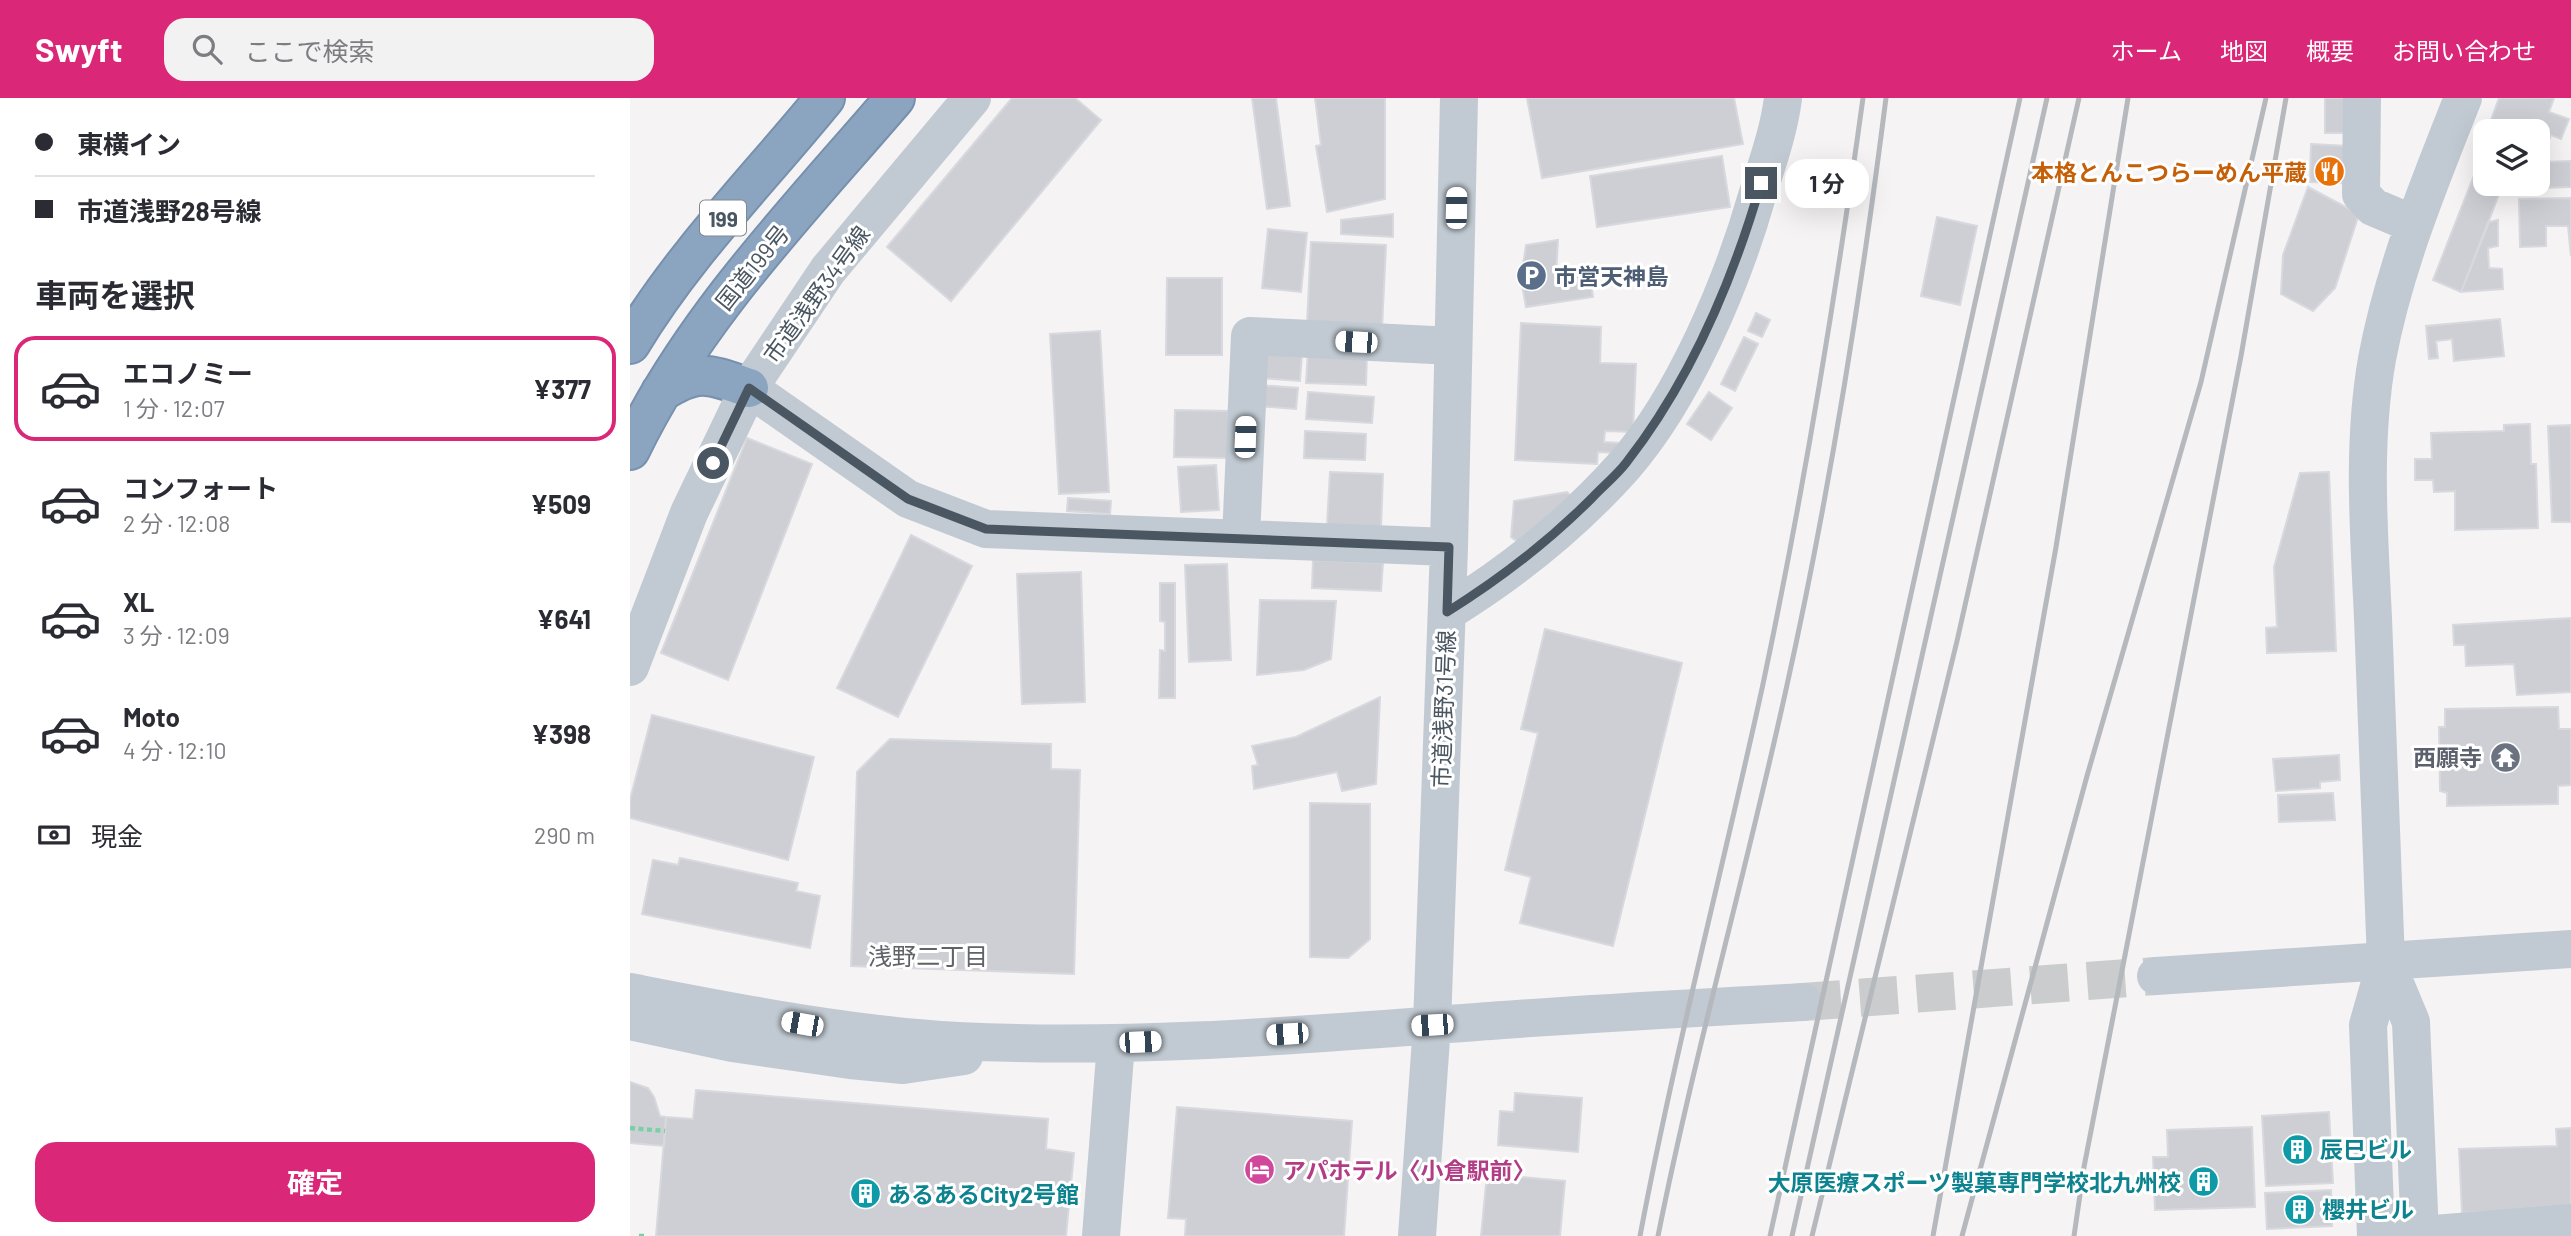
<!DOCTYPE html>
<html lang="ja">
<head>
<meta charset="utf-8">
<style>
  :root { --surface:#fff; --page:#f2f2f3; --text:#2b2b33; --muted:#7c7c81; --line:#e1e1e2; --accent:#db2777 }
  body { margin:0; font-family:Barlow,"Noto Sans JP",sans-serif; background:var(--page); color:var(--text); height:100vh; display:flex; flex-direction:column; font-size:26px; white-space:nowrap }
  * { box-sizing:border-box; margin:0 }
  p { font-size:23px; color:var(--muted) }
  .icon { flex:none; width:38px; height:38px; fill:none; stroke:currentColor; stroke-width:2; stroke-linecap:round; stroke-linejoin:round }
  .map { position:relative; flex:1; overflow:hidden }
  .drawer { display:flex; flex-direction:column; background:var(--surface); width:630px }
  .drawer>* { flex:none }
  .banner { display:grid; align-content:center; height:154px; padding:0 35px; background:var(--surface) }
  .buttons { position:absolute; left:1843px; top:21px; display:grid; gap:14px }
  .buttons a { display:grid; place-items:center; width:77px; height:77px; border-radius:14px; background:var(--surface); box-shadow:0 7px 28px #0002; font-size:35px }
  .end { position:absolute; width:32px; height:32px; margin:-16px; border:9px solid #4a5661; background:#fff; box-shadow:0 0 0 4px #fff }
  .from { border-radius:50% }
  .bubble { position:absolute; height:49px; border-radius:21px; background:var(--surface); box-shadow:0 7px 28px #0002; font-size:23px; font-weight:700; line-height:49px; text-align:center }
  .car { position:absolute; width:21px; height:42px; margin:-21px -10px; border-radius:9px; box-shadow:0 0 5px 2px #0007; background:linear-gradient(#fff 24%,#345 0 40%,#fff 0 76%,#345 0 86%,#fff 0) }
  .banner b { display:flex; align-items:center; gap:24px; height:66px; font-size:26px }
  .banner b+b { border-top:2px solid var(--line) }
  .banner i { width:18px; height:18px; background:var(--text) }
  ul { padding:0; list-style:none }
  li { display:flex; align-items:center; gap:21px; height:105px; margin:0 14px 10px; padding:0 21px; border:4px solid transparent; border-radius:21px }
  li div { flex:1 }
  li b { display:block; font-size:26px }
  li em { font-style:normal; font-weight:700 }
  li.current { border-color:var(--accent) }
  li>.icon { width:63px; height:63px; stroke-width:1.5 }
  h2 { padding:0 35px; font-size:32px; line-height:84px }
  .pay { display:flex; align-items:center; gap:18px; height:77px; padding:0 35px; font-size:26px }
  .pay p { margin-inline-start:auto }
  .cta { display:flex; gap:14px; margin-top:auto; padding:14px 35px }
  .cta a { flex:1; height:80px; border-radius:21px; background:var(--accent); color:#fff; font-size:28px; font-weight:700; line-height:80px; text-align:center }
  header { display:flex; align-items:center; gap:42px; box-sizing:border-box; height:98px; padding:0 35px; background:var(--accent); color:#fff }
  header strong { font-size:33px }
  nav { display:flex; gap:38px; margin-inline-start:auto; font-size:24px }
  .search { width:490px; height:63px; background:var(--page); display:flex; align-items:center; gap:18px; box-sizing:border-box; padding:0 24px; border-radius:21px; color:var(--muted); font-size:26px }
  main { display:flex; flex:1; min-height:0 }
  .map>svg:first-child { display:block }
  .building { fill:#cdcfd5; stroke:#d7d9de; stroke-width:2 }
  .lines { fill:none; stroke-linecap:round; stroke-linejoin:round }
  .minor-tunnel { stroke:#caccce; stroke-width:38; stroke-dasharray:38 19; stroke-linecap:butt }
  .highway-casing { stroke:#7690ad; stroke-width:42 }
  .path { stroke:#7ad0a6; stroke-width:4.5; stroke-dasharray:5 3.5; stroke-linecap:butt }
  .minor { stroke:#c1cad2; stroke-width:38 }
  .highway { stroke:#8ba5c1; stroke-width:38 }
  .rail { stroke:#b5b8bd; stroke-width:5 }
  .route { stroke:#4a5661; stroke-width:9 }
  .labels { text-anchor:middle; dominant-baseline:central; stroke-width:6; stroke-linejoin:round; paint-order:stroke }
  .shield { fill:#fff; stroke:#808990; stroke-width:2 }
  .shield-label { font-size:21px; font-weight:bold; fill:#4a5661 }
  .food-label { font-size:23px; font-weight:bold; fill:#c56008; stroke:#fff; text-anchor:end }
  .street-label { font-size:23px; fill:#4a5661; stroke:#fff }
  .service-label { font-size:23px; font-weight:bold; fill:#4e5e75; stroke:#fff; text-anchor:start }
  .worship-label { font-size:23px; font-weight:bold; fill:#5b616d; stroke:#fff; text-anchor:end }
  .culture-label { font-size:23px; font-weight:bold; fill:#0d838f; stroke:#fff; text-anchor:start }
  .hotel-label { font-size:23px; font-weight:bold; fill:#b23c85; stroke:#fff; text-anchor:start }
  .neighbourhood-label { font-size:24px; fill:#5f6368; stroke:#fff }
</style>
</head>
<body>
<header>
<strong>Swyft</strong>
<div class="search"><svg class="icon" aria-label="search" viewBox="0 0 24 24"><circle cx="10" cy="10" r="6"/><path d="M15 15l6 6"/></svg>ここで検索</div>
<nav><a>ホーム</a><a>地図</a><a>概要</a><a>お問い合わせ</a></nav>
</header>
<main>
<section class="drawer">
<div class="banner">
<b><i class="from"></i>東横イン</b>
<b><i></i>市道浅野28号線</b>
</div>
<h2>車両を選択</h2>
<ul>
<li class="current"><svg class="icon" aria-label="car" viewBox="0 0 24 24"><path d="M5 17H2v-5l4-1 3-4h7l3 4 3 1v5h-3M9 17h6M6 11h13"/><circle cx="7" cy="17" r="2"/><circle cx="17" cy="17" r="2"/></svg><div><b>エコノミー</b><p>1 分 · 12:07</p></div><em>¥377</em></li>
<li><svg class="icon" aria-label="car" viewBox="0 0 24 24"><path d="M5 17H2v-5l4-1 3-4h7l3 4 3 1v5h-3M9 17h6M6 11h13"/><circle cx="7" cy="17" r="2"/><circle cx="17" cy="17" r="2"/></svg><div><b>コンフォート</b><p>2 分 · 12:08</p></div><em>¥509</em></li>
<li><svg class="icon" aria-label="car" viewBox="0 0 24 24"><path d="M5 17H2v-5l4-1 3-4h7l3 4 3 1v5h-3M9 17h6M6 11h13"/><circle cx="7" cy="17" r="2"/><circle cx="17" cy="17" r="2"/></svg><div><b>XL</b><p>3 分 · 12:09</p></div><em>¥641</em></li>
<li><svg class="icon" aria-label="car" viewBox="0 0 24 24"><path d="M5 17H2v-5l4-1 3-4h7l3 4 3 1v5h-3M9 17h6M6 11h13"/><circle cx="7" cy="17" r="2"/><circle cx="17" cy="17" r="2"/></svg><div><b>Moto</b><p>4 分 · 12:10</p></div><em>¥398</em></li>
</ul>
<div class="pay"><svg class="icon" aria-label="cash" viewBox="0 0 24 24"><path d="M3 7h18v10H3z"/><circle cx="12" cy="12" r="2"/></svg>現金<p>290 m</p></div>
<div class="cta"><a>確定</a></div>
</section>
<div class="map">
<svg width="1941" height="1138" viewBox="0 0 1941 1138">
  <rect width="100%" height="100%" fill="#f5f3f3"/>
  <!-- building -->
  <path class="building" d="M382,0H445L471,22L321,203L257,149Z
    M622,0H646L660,108L637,111Z
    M685,0H755V101L697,114L686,48L691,47Z
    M897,0H1104L1113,46L912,80Z
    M1695,0H1724V35H1695Z
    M1869,0H1924L1919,14L1939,21L1931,41L1921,37L1917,47L1908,43V33H1857Z
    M1681,46L1718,48L1717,85L1680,84Z
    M1092,58L1100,109L967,129L960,78Z
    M1850,62L1855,64V86H1873L1831,194L1803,182Z
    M1941,63V89L1913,90V64Z
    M1881,86H1907V90H1881Z
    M1678,89L1729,116L1705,190L1683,213L1651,196L1653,157Z
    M1941,100V158L1938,128H1916V148L1890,149L1889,101Z
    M763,116V139L711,136V122Z
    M1307,119L1347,128L1330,207L1291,198Z
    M1868,122V148L1858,150L1859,170L1872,171L1873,191L1831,194L1859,124Z
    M638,131L677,135L671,194L632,190Z
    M928,142L926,177L959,173L963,199L896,209L891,181L896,147Z
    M681,144L756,147L752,230L677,226Z
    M537,180H592V257H536Z
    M1126,215L1140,222L1132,239L1118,233Z
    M1870,221L1874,258L1824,263L1822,241L1806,243L1808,260L1799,261L1796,228Z
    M891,225L971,229L970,265L1006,266L1003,334L975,333L974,344L988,345L987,355L968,354L967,366L885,362Z
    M470,233L479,394L429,396L420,236Z
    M1114,239L1128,246L1105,293L1091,286Z
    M678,253L737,256L736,287L676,285Z
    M631,254L672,256L670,283L630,280Z
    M629,287L668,290L666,311L627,308Z
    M678,294L744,299L742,325L676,321Z
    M1079,294L1102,310L1081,342L1057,326Z
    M545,312L598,313V360L544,359Z
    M1900,326L1901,366H1906L1908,430L1825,432V393L1804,394L1803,382H1785V361H1802L1801,335L1874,333V327Z
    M1941,327V424H1922L1918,328Z
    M675,333L736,336L735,362L674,360Z
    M117,340L182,366L98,582L31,555Z
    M586,367L589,412L551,414L548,369Z
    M700,374L753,376L751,430L697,427Z
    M1699,374L1706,553L1637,555L1636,530L1647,529L1644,469L1670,375Z
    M937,394L946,403L896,450L881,439L884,403Z
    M438,400L481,403L480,416L437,413Z
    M281,437L342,468L268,619L207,590Z
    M683,462L753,465L751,493L682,490Z
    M597,466L601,562L559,564L555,467Z
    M451,474L455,604L392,606L387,476Z
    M530,485H545V600H529L530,552L535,553V524L530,523Z
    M630,502L706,503L701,561L674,572L627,577Z
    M1941,520V594L1887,597L1884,566L1836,568L1835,547H1824L1823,527Z
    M915,531L1052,565L983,848L890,825L901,779L875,772L908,635L891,631Z
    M750,599L746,686L712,693L707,674L624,691L622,668L628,667L622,648L666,639Z
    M1928,609L1929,631H1941V687L1928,688V706L1817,708V695L1810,693L1809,629H1815V611Z
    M22,617L184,659L158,762L0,720V702Z
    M260,641L421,646V671L450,672L444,876L221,868L227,674Z
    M1709,657L1710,682L1690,684V690L1646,693L1643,661Z
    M1703,695L1705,722L1649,724L1648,697Z
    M680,705L740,706V841L718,860L680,859Z
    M50,760L168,785L166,793L190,798L180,850L12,816L23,762L48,767Z
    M0,984L18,990L24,999L30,1018L36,1019L34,1048L0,1045Z
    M66,992L418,1021L416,1051L444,1055L436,1138H26L36,1019L63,1021Z
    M885,995L952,1000L948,1054L868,1047L870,1013L884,1014Z
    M547,1009L722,1023L714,1138H555L556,1121L538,1120Z
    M1699,1014L1703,1085L1636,1088L1632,1018Z
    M1622,1029L1625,1109L1525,1112L1523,1059H1538L1537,1032Z
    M1941,1030V1111L1832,1115L1829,1051L1927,1048L1926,1031Z
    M857,1076L935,1083L930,1138H851Z
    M1701,1092L1702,1128L1637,1131L1635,1095Z"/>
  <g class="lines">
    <!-- minor-tunnel -->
    <path class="minor-tunnel" d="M1173,904L1526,878"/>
    <defs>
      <path id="highway" d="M0,246C54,156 129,81 195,0
        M31,294C68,270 79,276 119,290
        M0,352C64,219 170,111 265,0"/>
    </defs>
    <!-- highway casing -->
    <use href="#highway" class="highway-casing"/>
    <!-- path -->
    <path class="path" d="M0,1030L35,1033
      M9,1138H16"/>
    <!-- minor -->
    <path class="minor" d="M1732,0L1731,96L1743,109L1783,126
      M119,290L278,401L356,431L819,449
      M611,440L620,238L823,248
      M817,514C882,474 942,426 993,369C1054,300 1102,185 1127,98C1137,66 1149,33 1153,0
      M0,569L59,415L119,290L198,172L342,0
      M1756,864L1781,924L1790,1138
      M1526,878L1941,851
      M0,894C108,915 218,937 328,943C505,952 683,936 860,923C964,915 1069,910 1173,904
      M0,923L102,945L220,962L273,967L334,958
      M471,1138L486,945
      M787,1138L802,927L819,449L829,0
      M1746,1138L1738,927L1756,864C1752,749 1747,635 1743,520C1739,435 1732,346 1747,261C1764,170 1799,86 1833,0
      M1779,1138L1941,1125"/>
    <!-- highway -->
    <use href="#highway" class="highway"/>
    <!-- rail -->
    <path class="rail" d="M1010,1138C1045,953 1093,770 1133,586C1174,392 1206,196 1233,0
      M1028,1138C1065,953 1117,771 1157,587C1200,393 1231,197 1256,0
      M1140,1138L1390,0
      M1162,1138L1417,0
      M1182,1138L1327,543L1449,0
      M1303,1138L1426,449L1498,0
      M1332,1138L1457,678L1571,284L1636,0
      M1444,1138L1454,1069L1611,258L1656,0"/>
  </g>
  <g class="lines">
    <!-- route -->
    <path class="route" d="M83,365L119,290L278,401L356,431L819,449L817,514C870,481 918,444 962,400C973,388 986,378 996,365C1060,283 1102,185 1131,85"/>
  </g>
  <!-- icons -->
  <defs>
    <symbol id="restaurant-disc" viewBox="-11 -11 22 22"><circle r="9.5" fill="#e8710a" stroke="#fff"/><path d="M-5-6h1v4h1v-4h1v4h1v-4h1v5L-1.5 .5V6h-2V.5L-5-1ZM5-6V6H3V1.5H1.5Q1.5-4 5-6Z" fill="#fff"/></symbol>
    <symbol id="parking-disc" viewBox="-11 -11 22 22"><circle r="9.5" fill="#5c6f8a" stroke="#fff"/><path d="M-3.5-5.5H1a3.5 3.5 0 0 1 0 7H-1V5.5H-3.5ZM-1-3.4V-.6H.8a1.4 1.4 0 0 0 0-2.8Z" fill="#fff"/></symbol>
    <symbol id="temple-disc" viewBox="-11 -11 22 22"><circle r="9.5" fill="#6b7280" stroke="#fff"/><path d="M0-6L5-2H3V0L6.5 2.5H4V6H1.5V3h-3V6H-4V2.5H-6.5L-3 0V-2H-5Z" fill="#fff"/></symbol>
    <symbol id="building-disc" viewBox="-11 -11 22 22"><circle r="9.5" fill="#0f9aa8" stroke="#fff"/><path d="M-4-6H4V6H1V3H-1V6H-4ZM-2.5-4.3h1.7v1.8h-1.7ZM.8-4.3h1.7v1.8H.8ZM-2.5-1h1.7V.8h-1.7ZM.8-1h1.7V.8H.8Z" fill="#fff"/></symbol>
    <symbol id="hotel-disc" viewBox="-11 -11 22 22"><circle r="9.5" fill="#d1479c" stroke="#fff"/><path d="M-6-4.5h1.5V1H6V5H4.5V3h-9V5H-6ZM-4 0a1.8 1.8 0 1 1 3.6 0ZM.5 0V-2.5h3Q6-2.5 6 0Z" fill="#fff"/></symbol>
  </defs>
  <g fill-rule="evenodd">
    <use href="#restaurant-disc" x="1682" y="56" width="35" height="35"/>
    <use href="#parking-disc" x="884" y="160" width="35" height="35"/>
    <use href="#temple-disc" x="1858" y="642" width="35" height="35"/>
    <use href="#building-disc" x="1650" y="1034" width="35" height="35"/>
    <use href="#hotel-disc" x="612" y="1054" width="35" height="35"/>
    <use href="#building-disc" x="1556" y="1066" width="35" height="35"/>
    <use href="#building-disc" x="218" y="1078" width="35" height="35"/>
    <use href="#building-disc" x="1652" y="1094" width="35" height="35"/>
  </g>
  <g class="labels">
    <!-- shield labels -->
    <rect class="shield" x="70" y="102.5" width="46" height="35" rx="5"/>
    <g class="shield-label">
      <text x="93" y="120">199</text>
    </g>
    <!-- food labels -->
    <g class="food-label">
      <text x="1677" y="74">本格とんこつらーめん平蔵</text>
    </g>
    <!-- street labels -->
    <g class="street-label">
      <text transform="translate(122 169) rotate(-51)">国道199号</text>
      <text transform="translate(186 196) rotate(-54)">市道浅野34号線</text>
      <text transform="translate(813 611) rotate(-88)">市道浅野31号線</text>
    </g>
    <!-- service labels -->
    <g class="service-label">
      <text x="924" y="178">市営天神島</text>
    </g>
    <!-- worship labels -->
    <g class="worship-label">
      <text x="1852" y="659">西願寺</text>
    </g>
    <!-- culture labels -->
    <g class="culture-label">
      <text x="1690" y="1051">辰巳ビル</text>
      <text x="1551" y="1084" text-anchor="end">大原医療スポーツ製菓専門学校北九州校</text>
      <text x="258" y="1096">あるあるCity2号館</text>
      <text x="1692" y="1111">櫻井ビル</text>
    </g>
    <!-- hotel labels -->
    <g class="hotel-label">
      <text x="653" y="1072">アパホテル〈小倉駅前〉</text>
    </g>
    <!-- neighbourhood labels -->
    <g class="neighbourhood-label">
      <text x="298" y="857">浅野二丁目</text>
    </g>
  </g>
</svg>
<div class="buttons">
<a><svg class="icon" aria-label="layers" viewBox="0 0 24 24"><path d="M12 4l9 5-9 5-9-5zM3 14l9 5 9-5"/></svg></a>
</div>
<i class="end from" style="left:83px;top:365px"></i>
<i class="end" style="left:1131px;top:85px"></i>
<div class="bubble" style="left:1155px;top:61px;width:84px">1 分</div>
<i class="car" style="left:826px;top:110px;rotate:1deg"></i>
<i class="car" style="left:726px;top:244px;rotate:273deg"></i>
<i class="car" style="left:615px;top:339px;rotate:2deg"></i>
<i class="car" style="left:172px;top:926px;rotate:280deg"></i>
<i class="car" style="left:802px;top:927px;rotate:266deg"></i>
<i class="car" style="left:657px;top:936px;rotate:266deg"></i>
<i class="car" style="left:510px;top:944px;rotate:88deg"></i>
</div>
</main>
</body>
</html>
